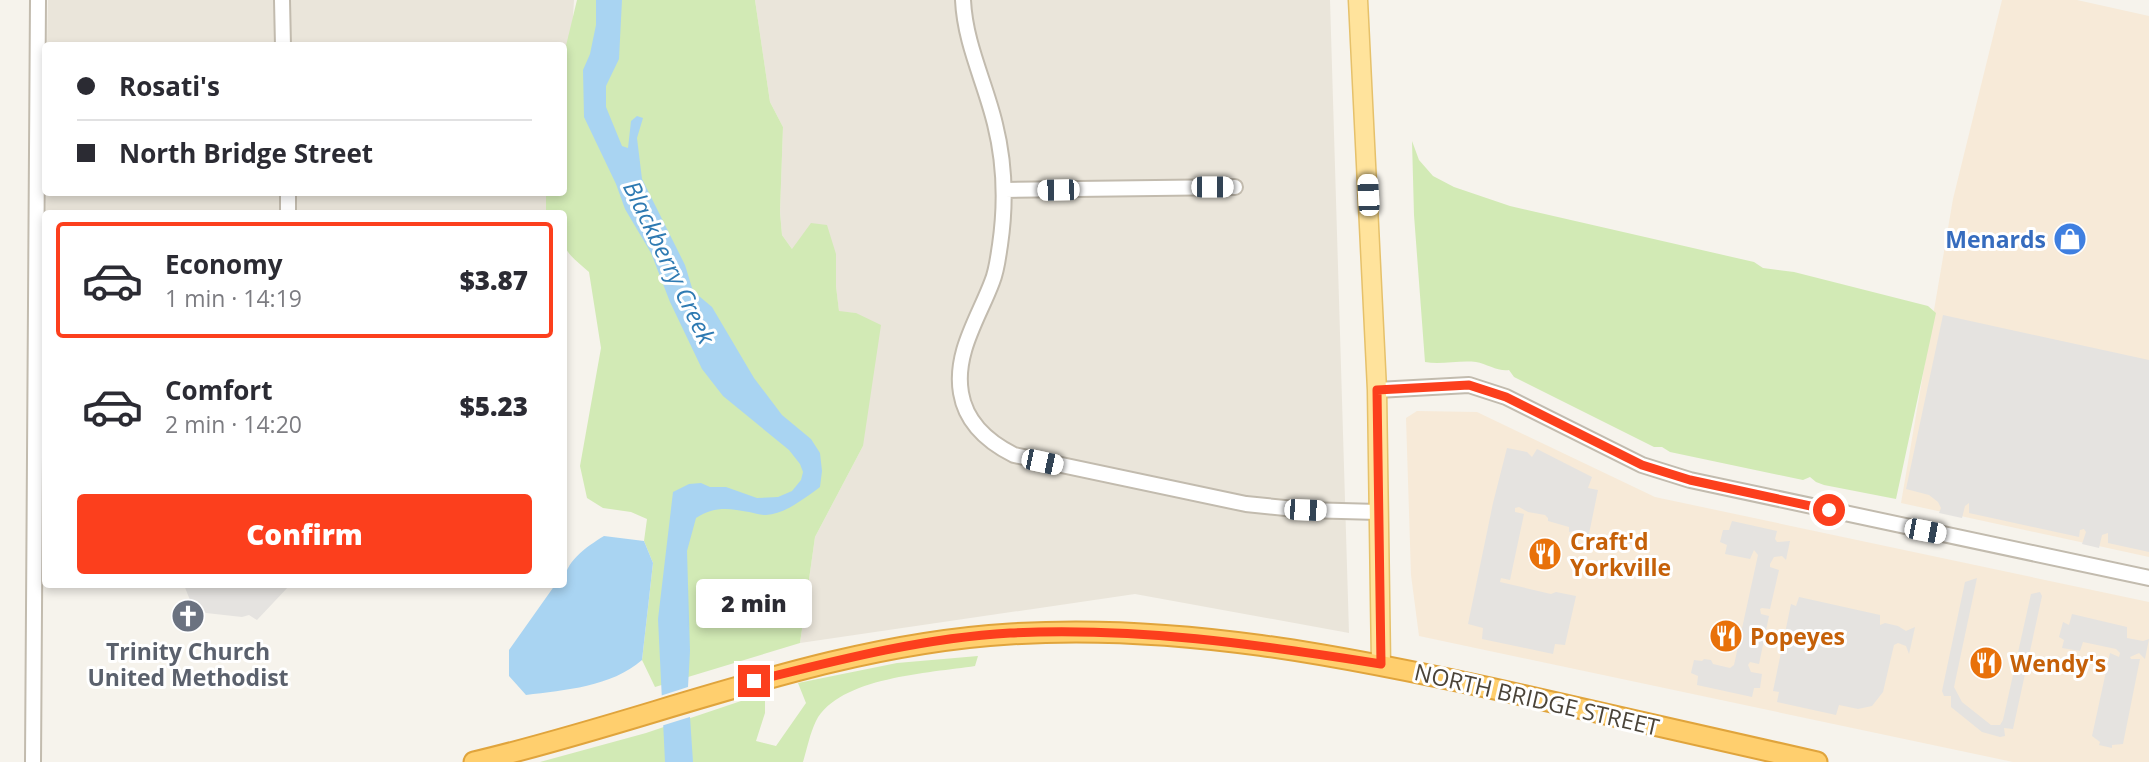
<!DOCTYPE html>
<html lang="en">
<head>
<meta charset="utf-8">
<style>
  :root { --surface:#fff; --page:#f7f7f7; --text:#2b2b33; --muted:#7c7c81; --line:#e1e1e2; --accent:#fc3f1d }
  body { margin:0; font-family:"Open Sans",sans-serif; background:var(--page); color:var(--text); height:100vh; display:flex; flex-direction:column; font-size:26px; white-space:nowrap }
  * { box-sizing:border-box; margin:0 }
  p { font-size:23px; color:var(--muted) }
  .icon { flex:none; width:38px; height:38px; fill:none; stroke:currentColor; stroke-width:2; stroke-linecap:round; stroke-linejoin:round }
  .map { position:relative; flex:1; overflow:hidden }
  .drawer { position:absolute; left:42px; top:210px; width:525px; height:378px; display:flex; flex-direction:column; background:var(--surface); border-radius:7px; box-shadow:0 4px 10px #0003 }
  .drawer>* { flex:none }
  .banner { position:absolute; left:42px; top:42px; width:525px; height:154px; border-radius:7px; box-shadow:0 4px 10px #0003; display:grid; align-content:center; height:154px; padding:0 35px; background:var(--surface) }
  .end { position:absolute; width:32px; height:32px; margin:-16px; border:9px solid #fc3f1d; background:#fff; box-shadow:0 0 0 4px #fff }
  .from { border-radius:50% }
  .bubble { position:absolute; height:49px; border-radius:7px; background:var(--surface); box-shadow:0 4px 10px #0003; font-size:23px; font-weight:800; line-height:49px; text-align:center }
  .car { position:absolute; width:21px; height:42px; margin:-21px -10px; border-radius:9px; box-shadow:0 0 5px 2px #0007; background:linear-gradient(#fff 24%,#345 0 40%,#fff 0 76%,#345 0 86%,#fff 0) }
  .banner b { display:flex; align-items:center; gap:24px; height:66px; font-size:26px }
  .banner b+b { border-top:2px solid var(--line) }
  .banner i { width:18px; height:18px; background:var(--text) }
  ul { padding:12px 0 0; list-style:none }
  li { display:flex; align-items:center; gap:21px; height:116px; margin:0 14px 10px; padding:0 21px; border:4px solid transparent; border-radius:7px }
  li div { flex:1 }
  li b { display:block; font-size:26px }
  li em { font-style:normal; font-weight:800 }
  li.selected { border-color:var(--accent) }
  li>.icon { width:63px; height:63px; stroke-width:1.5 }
  .button { display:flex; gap:14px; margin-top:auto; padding:14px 35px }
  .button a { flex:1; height:80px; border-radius:7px; background:var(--accent); color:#fff; font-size:28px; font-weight:800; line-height:80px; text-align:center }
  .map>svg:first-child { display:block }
  .residential { fill:#eae5da }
  .commercial { fill:#f7ead8 }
  .green { fill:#d2eab5 }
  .parking { fill:#e5e3e0 }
  .water { fill:#a9d4f2 }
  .pier { fill:#f6f3ec }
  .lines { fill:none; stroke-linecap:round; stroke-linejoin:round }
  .minor-casing { stroke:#c2bbae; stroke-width:18 }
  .major-casing { stroke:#e6c16a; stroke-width:21 }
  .highway-casing { stroke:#e0a43c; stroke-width:23 }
  .minor { stroke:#fff; stroke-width:14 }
  .major { stroke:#ffe39c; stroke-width:18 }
  .highway { stroke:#ffcf6e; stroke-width:19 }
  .route { stroke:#fc3f1d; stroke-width:9 }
  .labels { text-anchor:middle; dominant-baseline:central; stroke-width:6; stroke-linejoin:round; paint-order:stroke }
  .shop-label { font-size:23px; font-weight:bold; fill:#366cbe; stroke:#fff; text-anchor:end }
  .food-label { font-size:23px; font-weight:bold; fill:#c56008; stroke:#fff; text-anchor:start }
  .worship-label { font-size:23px; font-weight:bold; fill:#5b616d; stroke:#fff }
  .street-label { font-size:23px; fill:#4b4439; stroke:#fff }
  .water-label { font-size:24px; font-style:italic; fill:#2e7ab2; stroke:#fff }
</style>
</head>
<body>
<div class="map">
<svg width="2149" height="762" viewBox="0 0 2149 762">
  <rect width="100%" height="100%" fill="#f6f3ec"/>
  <!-- residential -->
  <path class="residential" d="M48,0H574L564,162V46H47Z
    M755,0H1330L1349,633L1135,594L800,643L815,537L863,446L856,313L839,312L836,286L792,249L782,235L780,212L783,127L770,102Z
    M46,192L561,193L560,214H46Z"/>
  <!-- commercial -->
  <path class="commercial" d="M2002,0H2077L2149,16V557L1901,503L1953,199Z
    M1417,411L1477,412L1655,497L2149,602V762H2013L1419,636L1411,575L1406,418Z"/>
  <!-- green -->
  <path class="green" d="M577,0H755L770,102L783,127L780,212L782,235L792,249L811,223L827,225L836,254V286L839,311L856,313L881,325L863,446L815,537L800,643L655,687L642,660L653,563L644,541L647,519L631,512L603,508L587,498L580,466L601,348L589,272C560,247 564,251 564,214L546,213V193L564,192V54Z
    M1412,141L1419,160L1433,176L1454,187L1510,206L1754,262L1763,268L1794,272L1928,306L1936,313L1896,499L1824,485L1816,482L1810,477L1803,480L1670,452L1662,447H1654L1514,377L1509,370C1499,372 1487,364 1476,362C1459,360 1441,365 1425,362L1414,215Z
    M978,656L975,666C930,673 839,677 816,721C810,733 807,749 803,762H540L646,733L765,693V713L756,741L776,746L806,703L798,683L897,663Z"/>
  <!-- parking -->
  <path class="parking" d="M1943,315L2149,360V552L2108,543V533L2102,535L2099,548L2082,544L2086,532L2084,529L2080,530L2079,537L1969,513V503L1965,506L1962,518L1939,513L1941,508L1938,502L1929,495L1906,489Z
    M1507,448L1527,452L1532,457L1537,449L1592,477L1588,488L1598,490L1589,534L1574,531L1569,532V527L1548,521V518L1545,515L1528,512L1519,507L1515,508V512L1524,514L1510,580L1501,578L1500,582L1551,594L1556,592L1576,596L1565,645L1555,644L1553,654L1482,639L1483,628L1468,624L1493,503Z
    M1732,521L1777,531L1775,539L1777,542L1790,541L1786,560L1782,556L1774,557L1770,564V567L1779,570L1770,609L1762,608L1760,609L1761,614L1769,616L1759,664L1750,662L1748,665L1751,672L1762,674L1760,688H1754L1752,697L1697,685L1698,676L1691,673L1694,660L1702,661L1704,659L1711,660L1713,664L1730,668L1734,665L1758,555L1754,550L1750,559L1725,554L1727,545L1720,542L1723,530H1729Z
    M1977,578L1954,687L1962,702L1991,725H2000L2003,720L2031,594L2040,592L2042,596L2013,729L2004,728L2005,736L2000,737L1982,732L1951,707V696H1944L1942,691L1965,582Z
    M184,585V584L290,585L257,620L249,615L242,617L206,613L190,600Z
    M1799,597L1880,615V625L1885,623L1898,626L1906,631L1915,627L1909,654L1906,646L1898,643L1894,645L1883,692L1872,706L1858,709L1839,705L1836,715L1777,702L1779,692L1773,691L1791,604L1796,606Z
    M2072,614L2127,627V638L2143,641L2149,639L2145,659L2139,653L2130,657L2131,659H2140L2123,744L2112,745V748L2099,745L2100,742L2092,736L2110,653L2119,657L2120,653L2116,649L2083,642L2080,651L2062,648L2064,640L2059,637L2063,622L2069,625Z"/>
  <!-- water -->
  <path class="water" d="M596,0H622L619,59L606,86V107L622,146L628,148L631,121L637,116L643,118L637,138L642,179L685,265L693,291L712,307L754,378L782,415L811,439L820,453L822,471L820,487C805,498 785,514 766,515C761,515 754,513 749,512C729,508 714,506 696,518L687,551L690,651L688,687L693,762H665L658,619L673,492L689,484L701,483L710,487H726L757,498L778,497L792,491L801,480L803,472L800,464L789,450L723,396L702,369L670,302L651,253L625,209L616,184L584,117L583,70L590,54L596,25Z
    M604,536L644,541L653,563L642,660C611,687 565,690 526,695L509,676V650L555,585L564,584C564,562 586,547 604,536Z"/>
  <!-- pier -->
  <path class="pier" d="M691,686L693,716L661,726L660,696Z"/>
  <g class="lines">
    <defs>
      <path id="minor" d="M282,0L283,46
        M963,0C965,44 985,82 995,124C1005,164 1006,204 1000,245C998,257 997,270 992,282C979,317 954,353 961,393C966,423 988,442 1014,455L1246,504L1305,510L1378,512
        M1005,190L1235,187
        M288,192V214
        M1377,390L1469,385L1506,397L1642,465L1690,480L2149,578
        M33,762L38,0"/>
      <path id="major" d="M1358,0L1377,390L1381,664"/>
      <path id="highway" d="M474,762C653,720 825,645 1010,634C1178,623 1344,656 1508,692C1611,715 1714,739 1817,762"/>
    </defs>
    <!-- minor casing -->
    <use href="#minor" class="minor-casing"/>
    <!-- major casing -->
    <use href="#major" class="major-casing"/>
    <!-- highway casing -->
    <use href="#highway" class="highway-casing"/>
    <!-- minor -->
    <use href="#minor" class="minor"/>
    <!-- major -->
    <use href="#major" class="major"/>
    <!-- highway -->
    <use href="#highway" class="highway"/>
  </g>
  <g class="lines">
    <!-- route -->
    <path class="route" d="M754,681C838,660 923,638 1010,633C1138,627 1255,644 1381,664L1377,390L1469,385L1506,397L1642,465L1690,480L1829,510"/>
  </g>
  <!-- icons -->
  <defs>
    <symbol id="shop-disc" viewBox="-11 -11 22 22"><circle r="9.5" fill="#3f7fe0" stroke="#fff"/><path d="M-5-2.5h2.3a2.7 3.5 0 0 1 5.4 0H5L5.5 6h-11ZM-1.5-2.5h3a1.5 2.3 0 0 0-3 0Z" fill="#fff"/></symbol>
    <symbol id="restaurant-disc" viewBox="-11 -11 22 22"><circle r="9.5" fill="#e8710a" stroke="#fff"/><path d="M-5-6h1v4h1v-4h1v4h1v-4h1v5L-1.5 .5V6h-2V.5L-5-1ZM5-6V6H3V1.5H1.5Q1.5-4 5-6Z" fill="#fff"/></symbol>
    <symbol id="church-disc" viewBox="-11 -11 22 22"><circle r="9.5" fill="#6b7280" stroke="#fff"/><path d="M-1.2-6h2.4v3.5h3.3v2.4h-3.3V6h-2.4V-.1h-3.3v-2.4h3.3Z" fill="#fff"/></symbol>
  </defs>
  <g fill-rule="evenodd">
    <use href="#shop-disc" x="2051" y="220" width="38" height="38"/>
    <use href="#restaurant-disc" x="1526" y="535" width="38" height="38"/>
    <use href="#church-disc" x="169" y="597" width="38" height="38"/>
    <use href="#restaurant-disc" x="1707" y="617" width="38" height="38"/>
    <use href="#restaurant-disc" x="1967" y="644" width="38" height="38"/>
  </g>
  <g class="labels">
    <!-- shop labels -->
    <g class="shop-label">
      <text x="2046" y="239">Menards</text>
    </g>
    <!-- food labels -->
    <g class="food-label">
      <text x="1570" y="541">Craft'd<tspan x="1570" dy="26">Yorkville</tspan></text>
      <text x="1750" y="636">Popeyes</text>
      <text x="2010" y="663">Wendy's</text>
    </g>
    <!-- worship labels -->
    <g class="worship-label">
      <text x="188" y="651">Trinity Church<tspan x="188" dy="26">United Methodist</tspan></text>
    </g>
    <!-- street labels -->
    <g class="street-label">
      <text transform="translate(1537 699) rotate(13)">NORTH BRIDGE STREET</text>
    </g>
    <!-- water labels -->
    <g class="water-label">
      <text transform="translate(670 262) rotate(64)">Blackberry Creek</text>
    </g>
  </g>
</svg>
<i class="end from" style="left:1829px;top:510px"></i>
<i class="end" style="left:754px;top:681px"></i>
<div class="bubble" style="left:696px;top:579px;width:116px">2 min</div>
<i class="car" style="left:1212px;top:187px;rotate:90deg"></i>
<i class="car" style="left:1058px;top:190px;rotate:269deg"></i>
<i class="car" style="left:1368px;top:195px;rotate:357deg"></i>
<i class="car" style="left:1042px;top:462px;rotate:102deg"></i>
<i class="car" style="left:1305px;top:510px;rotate:92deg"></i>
<i class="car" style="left:1925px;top:531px;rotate:101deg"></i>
<div class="banner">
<b><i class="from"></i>Rosati's</b>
<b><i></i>North Bridge Street</b>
</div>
<section class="drawer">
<ul>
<li class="selected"><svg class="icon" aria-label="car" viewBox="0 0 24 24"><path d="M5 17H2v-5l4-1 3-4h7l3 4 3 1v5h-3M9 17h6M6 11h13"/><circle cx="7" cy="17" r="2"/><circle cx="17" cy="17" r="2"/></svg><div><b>Economy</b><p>1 min · 14:19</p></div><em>$3.87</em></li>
<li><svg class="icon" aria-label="car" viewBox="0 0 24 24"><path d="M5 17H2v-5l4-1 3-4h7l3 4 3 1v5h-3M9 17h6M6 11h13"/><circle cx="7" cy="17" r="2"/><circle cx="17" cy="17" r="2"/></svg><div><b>Comfort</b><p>2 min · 14:20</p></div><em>$5.23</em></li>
</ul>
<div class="button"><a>Confirm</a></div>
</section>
</div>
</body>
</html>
